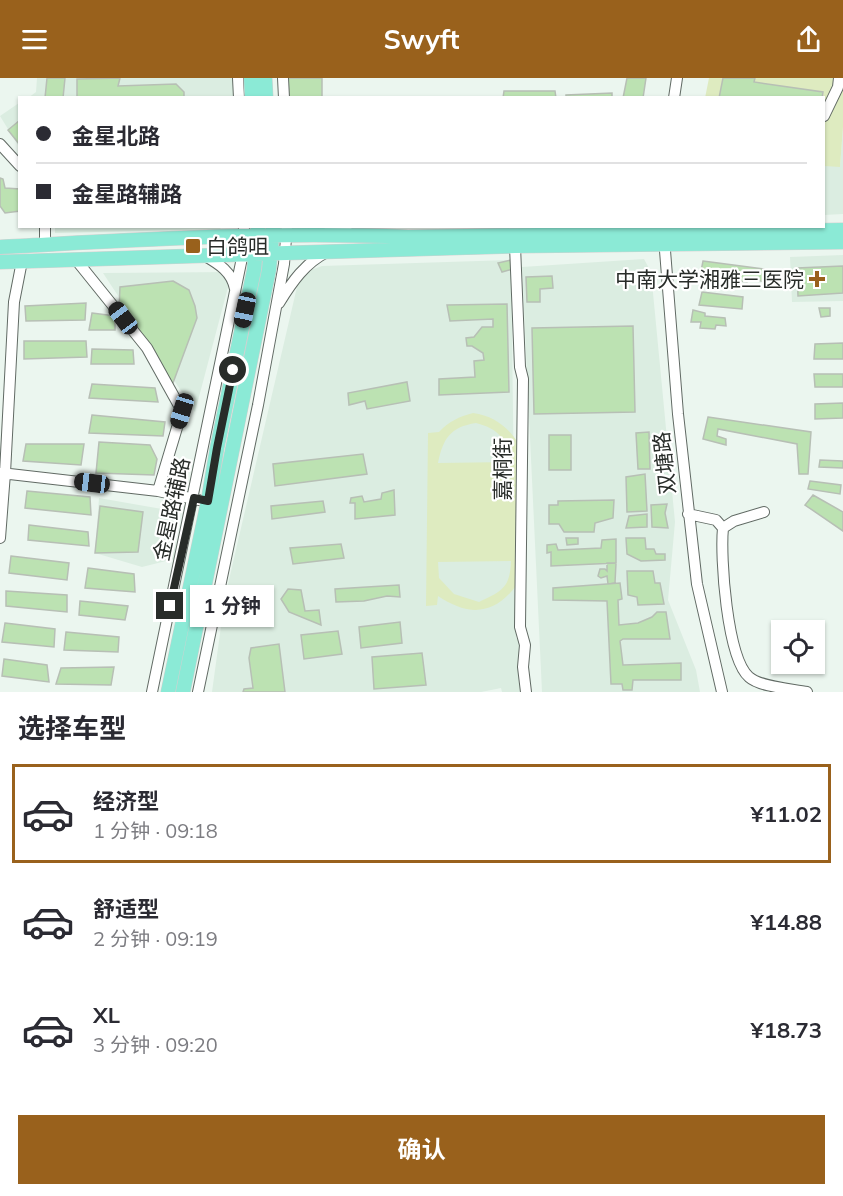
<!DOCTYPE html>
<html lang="zh">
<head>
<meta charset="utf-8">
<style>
  :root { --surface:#fff; --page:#f7f7f7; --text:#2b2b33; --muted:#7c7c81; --line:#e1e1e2; --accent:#99611c }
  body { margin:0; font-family:Mulish,"Noto Sans SC",sans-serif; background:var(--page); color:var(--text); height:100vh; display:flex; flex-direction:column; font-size:22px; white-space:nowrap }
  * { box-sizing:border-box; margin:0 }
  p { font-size:20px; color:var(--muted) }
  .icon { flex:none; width:33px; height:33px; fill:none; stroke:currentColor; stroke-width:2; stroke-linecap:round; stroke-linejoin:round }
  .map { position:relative; height:614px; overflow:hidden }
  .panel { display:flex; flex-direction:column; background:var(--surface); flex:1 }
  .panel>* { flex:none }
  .guide { position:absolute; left:18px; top:18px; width:807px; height:132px; border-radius:0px; box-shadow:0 2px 4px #0004; display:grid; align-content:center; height:132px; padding:0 18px; background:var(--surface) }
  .controls { position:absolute; left:771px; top:542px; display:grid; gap:12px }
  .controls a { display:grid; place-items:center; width:54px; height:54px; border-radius:0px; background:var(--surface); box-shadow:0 2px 4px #0004; font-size:30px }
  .end { position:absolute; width:27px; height:27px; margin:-14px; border:8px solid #282c29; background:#fff; box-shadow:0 0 0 3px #fff }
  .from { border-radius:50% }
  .bubble { position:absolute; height:42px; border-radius:0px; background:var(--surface); box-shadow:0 2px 4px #0004; font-size:20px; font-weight:700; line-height:42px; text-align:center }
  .car { position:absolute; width:18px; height:36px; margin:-18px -9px; border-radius:8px; box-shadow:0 0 4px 2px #0007; background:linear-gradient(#222 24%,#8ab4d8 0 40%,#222 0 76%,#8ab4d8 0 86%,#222 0) }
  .guide b { display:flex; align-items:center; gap:21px; height:57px; font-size:22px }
  .guide b+b { border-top:2px solid var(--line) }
  .guide i { width:15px; height:15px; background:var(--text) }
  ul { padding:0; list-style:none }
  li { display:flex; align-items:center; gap:18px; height:99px; margin:0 12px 9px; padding:0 6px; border:3px solid transparent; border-radius:0px }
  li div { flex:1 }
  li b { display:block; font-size:22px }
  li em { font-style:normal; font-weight:700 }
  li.current { border-color:var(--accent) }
  li>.icon { width:54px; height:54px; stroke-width:1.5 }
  h2 { padding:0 18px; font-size:27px; line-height:72px }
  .action { display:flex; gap:12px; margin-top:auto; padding:12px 18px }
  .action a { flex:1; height:69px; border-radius:0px; background:var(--accent); color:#fff; font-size:24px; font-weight:700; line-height:69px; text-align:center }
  header { display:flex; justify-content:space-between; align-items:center; height:78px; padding:0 18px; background:var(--accent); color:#fff; font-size:27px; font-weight:700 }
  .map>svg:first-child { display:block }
  .built { fill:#dbede1 }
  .green { fill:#deebc0; fill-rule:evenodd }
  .building { fill:#bce2b2; stroke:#b7bfb5; stroke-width:1.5 }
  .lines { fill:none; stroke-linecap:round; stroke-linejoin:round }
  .minor-casing { stroke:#616a64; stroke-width:12 }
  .major-casing { stroke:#d0d1d0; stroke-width:15 }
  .minor { stroke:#fff; stroke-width:10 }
  .major { stroke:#8bead6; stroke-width:14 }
  .route { stroke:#282c29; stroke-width:8 }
  .poi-dot { fill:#99611c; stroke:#fff; stroke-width:2 }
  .labels { text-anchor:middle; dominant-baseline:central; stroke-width:4.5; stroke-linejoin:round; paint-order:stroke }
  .poi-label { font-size:21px; fill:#282c29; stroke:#fff; text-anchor:start }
  .street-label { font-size:21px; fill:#282c29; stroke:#fff }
</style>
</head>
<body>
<header><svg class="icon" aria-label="menu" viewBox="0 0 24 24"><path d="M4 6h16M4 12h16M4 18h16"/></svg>Swyft<svg class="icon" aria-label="share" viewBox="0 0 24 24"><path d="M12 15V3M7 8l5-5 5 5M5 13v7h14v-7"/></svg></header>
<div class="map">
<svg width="843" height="614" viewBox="0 0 843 614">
  <rect width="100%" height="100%" fill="#ebf6ef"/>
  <!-- built -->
  <path class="built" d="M37,0H233V19L28,20L36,14Z
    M19,25V69L0,38Z
    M843,49V136L824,137V88H840Z
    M55,149V148L222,149L220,151L55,155Z
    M843,177V223L792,224L790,179Z
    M644,181L651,194L675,444L668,522L696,592L700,614H542L522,189Z
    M511,182L516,560L524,565L525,614H502L501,610L481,614H212L225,519L300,196L322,188Z
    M232,194L195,334L103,195Z
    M99,420L179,434L174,481L142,489L95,475Z"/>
  <!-- green -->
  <path class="green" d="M709,0H843V49L840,89L824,88V20H705Z
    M473,335C494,338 508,349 519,366L516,508C493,538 468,538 438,518L437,527L426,528L428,355L439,354C449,343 459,339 473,335ZM476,345C499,351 507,361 510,384L438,385C443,361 450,349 476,345ZM511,483C510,510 502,513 479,524L454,516L439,500L438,484Z"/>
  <!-- building -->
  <path class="building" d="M47,0H65L63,20H45Z
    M120,0L118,8L176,6L184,14V20H77V1Z
    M288,0H322V20H289Z
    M627,0H646L643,20H623Z
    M723,0H755L754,4L823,14L822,20H719Z
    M504,13H555L556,20H503Z
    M612,15V20H566V17Z
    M20,42V67L8,52Z
    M0,100L3,101L5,110L20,111V133L5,135L0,128Z
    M511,182L513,191L502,194L498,185Z
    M703,183L764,191V204L748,199L747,204L700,198Z
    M843,188V215L798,218L797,190Z
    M552,198L553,210L540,211V224H527L526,199Z
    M173,203L189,212L195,228L197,240L170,313L119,232L120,209Z
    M702,214L743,219L742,231L699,227Z
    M86,225L85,242L26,243L25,228Z
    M507,226L509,314L439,317V301L475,299L474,283L484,282L483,275L472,268H467L466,260L474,259L482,249H493V241L450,243L447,227Z
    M819,230H830V238L821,239Z
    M693,232L705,235V238L725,240L726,248L716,247L715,251L700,250L701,244H691Z
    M92,235L115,238V252H89Z
    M633,248L635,334L534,336L532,250Z
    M24,263H86L87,279L24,281Z
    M843,265V281H814L815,266Z
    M92,271L133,272L134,286H91Z
    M814,296H843V309H815Z
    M407,304L410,323L367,331L365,323L349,327L348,315Z
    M92,306L155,310L158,324L89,320Z
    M843,325V340L815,341V326Z
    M92,337L165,344L163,358L89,355Z
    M708,339L811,354L808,396H799L797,366L718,351L717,358L726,361V367L703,361Z
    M649,354L650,391H638L636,355Z
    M549,357H571V392H549Z
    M99,364L150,367L157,381L154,397L96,395Z
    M26,366H84L81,387L23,383Z
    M363,376L367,396L275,408L273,386Z
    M820,382L843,383V390L819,389Z
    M645,396L647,433L627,434L626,399Z
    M810,403L841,407L840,416L808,411Z
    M394,412L395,437L355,441V425H350L351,420L362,418L364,424L381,421L382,415Z
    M27,413L90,419L91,437L25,430Z
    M813,417L843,434V453L805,427Z
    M614,422L613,440L595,445L594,454H564L559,446H549V427H558V423Z
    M323,423L325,434L272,441L271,428Z
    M667,426L665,435L668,450L652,449L651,427Z
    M100,428L143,434L138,474L95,475Z
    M647,436V449L626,450L629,438Z
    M29,447L88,454L89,468L28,462Z
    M566,460H578V466L567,467Z
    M626,460H645L646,471H654L656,476H665V482L641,483L627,476Z
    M616,461V485L551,488V474L547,475V467L556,466L558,472L601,470L602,462Z
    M341,466L344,480L293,486L290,470Z
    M11,478L69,485L67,502L9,495Z
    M607,485H616L615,505L608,506L607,498L601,500L598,498L600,491H605L607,493Z
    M88,490L134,496L135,514L85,510Z
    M627,493H653L655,505H660L664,526L638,527L637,519L628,517Z
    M620,505L622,521L618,522L619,547L638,545L652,539L657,534H666L670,561H623L620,563L623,587L681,585V602H633L632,612H623L622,606H611L607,523L553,522V510Z
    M399,507L400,519L387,518L364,523L336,524L335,511Z
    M288,511L301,512L305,533L319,532L321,547L289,534L281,521Z
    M6,513L67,517V534L6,528Z
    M80,523L128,528L125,542L79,537Z
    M400,544L402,565L361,570L359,549Z
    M5,545L55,551L54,569L2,564Z
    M338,553L342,576L304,581L301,557Z
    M66,554L119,559L118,574L64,572Z
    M279,566L285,614H243L244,611L253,610L249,580L251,570Z
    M422,575L426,607L374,611L372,579Z
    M4,581L47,587L49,604L2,598Z
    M114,589L111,607L56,606L61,590Z"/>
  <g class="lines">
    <defs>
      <path id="minor" d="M238,0L239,20
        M283,0L284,20
        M674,20L677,0
        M824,38L838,9L839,0
        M0,66L20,88
        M45,148V167
        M329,148L348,154
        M664,160L678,336L697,506L722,614
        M515,168L520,289L523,301L520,549L525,567L523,589L526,614
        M205,178C219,186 232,194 235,211
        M77,183L147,270L182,333L158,413
        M279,225C292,204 305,185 327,174
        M1,395L158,413L199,422
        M688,436L716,442L723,450C720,479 727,580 749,599C760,609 792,611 807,614
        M723,450L734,443L764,434
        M0,460L5,395L14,224L22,183
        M152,614L243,175L244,148
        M198,614L258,327L284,186L287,148"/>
      <path id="major" d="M251,0L252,20
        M265,0L266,20
        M0,169C136,162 272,153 408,159L843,152
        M0,184L515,168L843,164
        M168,614L208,423L217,370L254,192L258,148
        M183,614L269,192L273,148"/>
    </defs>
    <!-- minor casing -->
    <use href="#minor" class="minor-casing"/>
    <!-- major casing -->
    <use href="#major" class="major-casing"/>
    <!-- minor -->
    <use href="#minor" class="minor"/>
    <!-- major -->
    <use href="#major" class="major"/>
  </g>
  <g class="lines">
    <!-- route -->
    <path class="route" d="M170,528L194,420L208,423L217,370L233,292"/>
  </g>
  <!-- markers -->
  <g class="poi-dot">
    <rect x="185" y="160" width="16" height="16" rx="3"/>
    <path d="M814 192h6v6h6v6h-6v6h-6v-6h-6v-6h6z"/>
  </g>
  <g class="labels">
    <!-- poi labels -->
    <g class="poi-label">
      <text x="206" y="168">白鸽咀</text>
      <text x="804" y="201" text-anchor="end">中南大学湘雅三医院</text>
    </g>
    <!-- street labels -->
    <g class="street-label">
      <text transform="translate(664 385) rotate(-96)">双塘路</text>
      <text transform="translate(502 391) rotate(-90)">嘉桐街</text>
      <text transform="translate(171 431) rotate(-78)">金星路辅路</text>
    </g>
  </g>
</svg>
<div class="controls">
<a><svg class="icon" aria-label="locate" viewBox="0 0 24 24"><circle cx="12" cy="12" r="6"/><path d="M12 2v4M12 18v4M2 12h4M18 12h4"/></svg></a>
</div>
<i class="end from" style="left:233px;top:292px"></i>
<i class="end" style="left:170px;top:528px"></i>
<div class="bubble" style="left:190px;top:507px;width:84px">1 分钟</div>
<i class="car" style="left:245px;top:232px;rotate:192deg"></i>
<i class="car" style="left:123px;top:240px;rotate:323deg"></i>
<i class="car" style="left:182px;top:333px;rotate:197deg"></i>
<i class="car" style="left:92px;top:405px;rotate:277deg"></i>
<div class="guide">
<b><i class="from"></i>金星北路</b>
<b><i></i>金星路辅路</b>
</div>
</div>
<section class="panel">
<h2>选择车型</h2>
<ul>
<li class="current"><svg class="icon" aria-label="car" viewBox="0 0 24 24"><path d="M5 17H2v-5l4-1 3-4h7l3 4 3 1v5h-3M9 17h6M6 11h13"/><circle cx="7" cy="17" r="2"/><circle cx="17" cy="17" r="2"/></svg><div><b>经济型</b><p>1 分钟 · 09:18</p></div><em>¥11.02</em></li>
<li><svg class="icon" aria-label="car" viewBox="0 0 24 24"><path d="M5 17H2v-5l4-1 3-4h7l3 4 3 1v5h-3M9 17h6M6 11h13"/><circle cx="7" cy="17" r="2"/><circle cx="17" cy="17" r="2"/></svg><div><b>舒适型</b><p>2 分钟 · 09:19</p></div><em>¥14.88</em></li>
<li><svg class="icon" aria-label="car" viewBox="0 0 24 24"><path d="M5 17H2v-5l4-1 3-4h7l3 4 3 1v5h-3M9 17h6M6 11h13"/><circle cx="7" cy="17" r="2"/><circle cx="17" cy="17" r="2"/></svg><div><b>XL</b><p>3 分钟 · 09:20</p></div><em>¥18.73</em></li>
</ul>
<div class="action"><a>确认</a></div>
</section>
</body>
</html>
